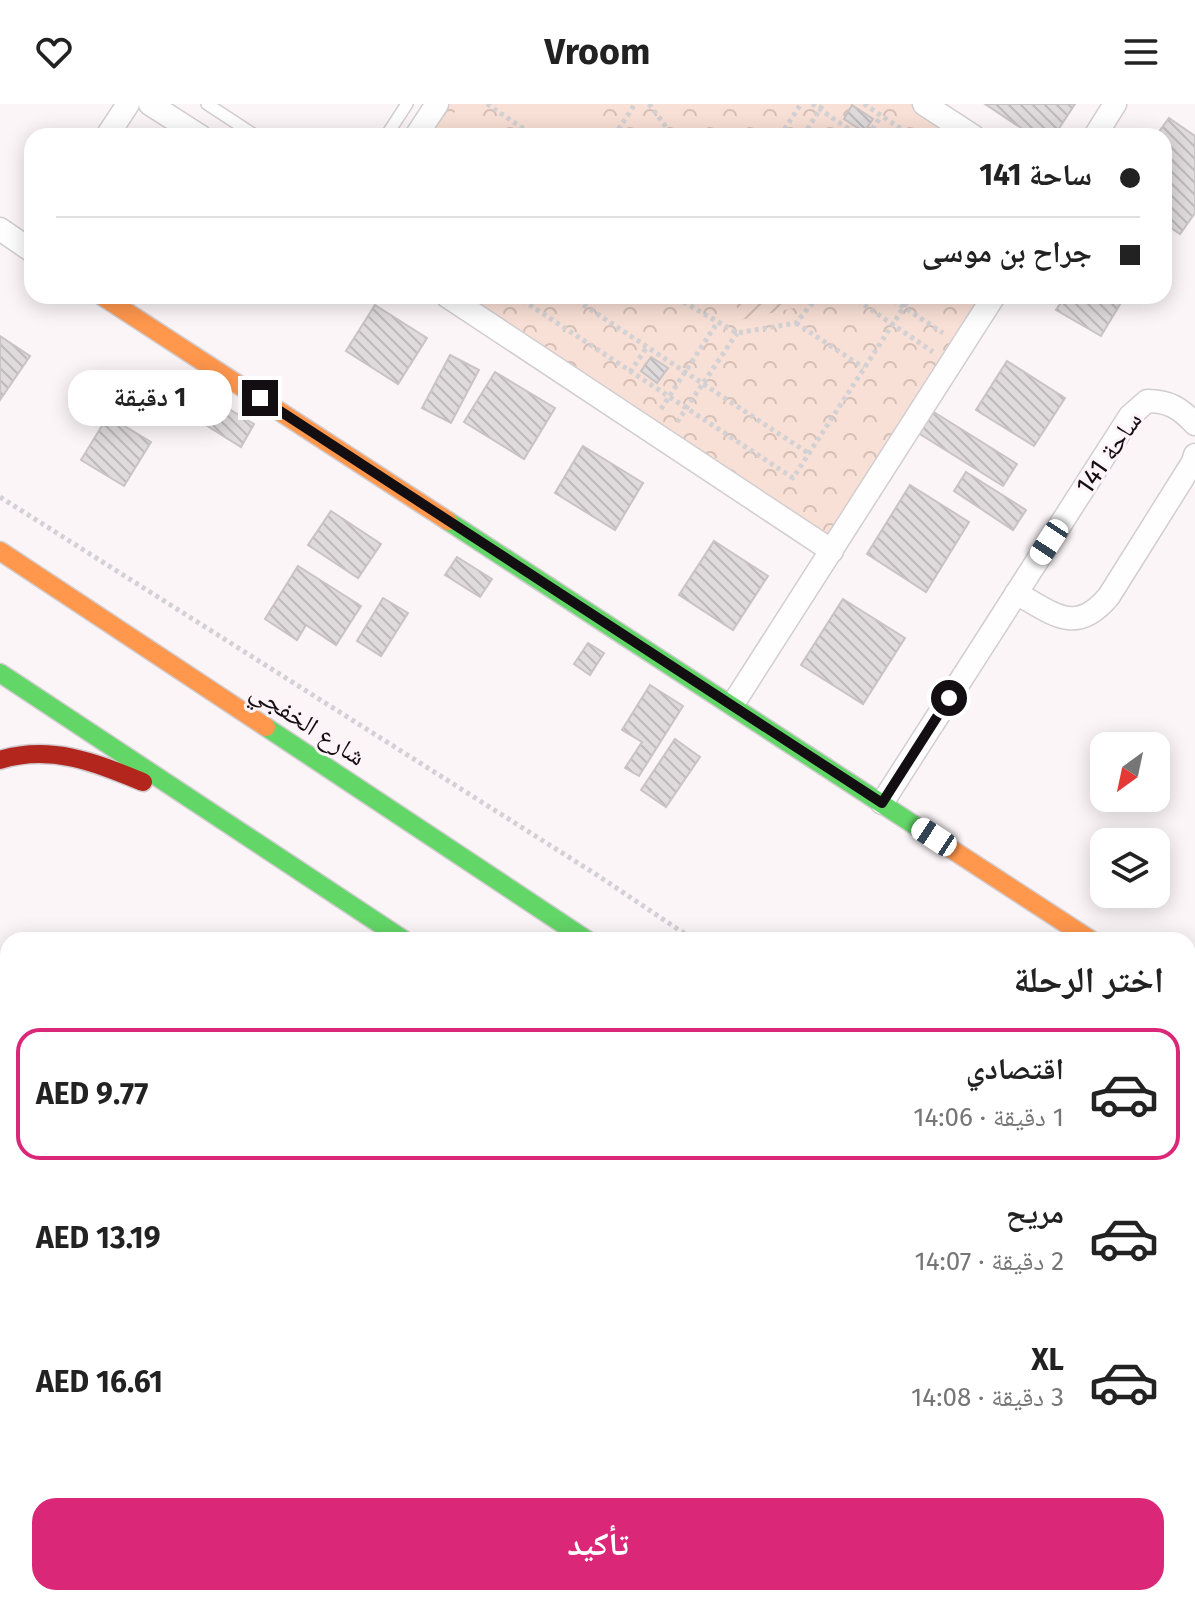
<!DOCTYPE html>
<html lang="ar">
<head>
<meta charset="utf-8">
<style>
  :root { --surface:#fff; --page:#f6f6f6; --text:#222; --muted:#767676; --line:#e0e0e0; --accent:#db2777 }
  body { margin:0; font-family:"Fira Sans","Noto Naskh Arabic",sans-serif; background:var(--page); color:var(--text); direction:rtl; height:100vh; display:flex; flex-direction:column; font-size:30px; white-space:nowrap }
  * { box-sizing:border-box; margin:0 }
  p { font-size:26px; color:var(--muted) }
  .icon { flex:none; width:44px; height:44px; fill:none; stroke:currentColor; stroke-width:2; stroke-linecap:round; stroke-linejoin:round }
  .map { position:relative; flex:1; overflow:hidden; direction:ltr }
  .sheet { position:absolute; left:0px; top:828px; width:1196px; height:674px; display:flex; flex-direction:column; background:var(--surface); border-radius:24px 24px 0 0; box-shadow:0 4px 20px #0003; direction:rtl }
  .sheet>* { flex:none }
  .banner { position:absolute; left:24px; top:24px; width:1148px; height:176px; border-radius:24px; box-shadow:0 4px 20px #0003; direction:rtl; display:grid; align-content:center; height:176px; padding:0 32px; background:var(--surface) }
  .needle { width:52px; rotate:213deg }
  .tools { position:absolute; left:1090px; top:628px; display:grid; gap:16px }
  .tools a { display:grid; place-items:center; width:80px; height:80px; border-radius:16px; background:var(--surface); box-shadow:0 4px 20px #0003; font-size:40px }
  .end { position:absolute; width:36px; height:36px; margin:-18px; border:10px solid #120e11; background:#fff; box-shadow:0 0 0 4px #fff }
  .from { border-radius:50% }
  .bubble { position:absolute; height:56px; border-radius:24px; background:var(--surface); box-shadow:0 4px 20px #0003; font-size:26px; font-weight:700; line-height:56px; text-align:center; direction:rtl }
  .car { position:absolute; width:24px; height:48px; margin:-24px -12px; border-radius:10px; box-shadow:0 0 6px 2px #0007; background:linear-gradient(#fff 24%,#345 0 40%,#fff 0 76%,#345 0 86%,#fff 0) }
  .banner b { display:flex; align-items:center; gap:28px; height:76px; font-size:30px }
  .banner b+b { border-top:2px solid var(--line) }
  .banner i { width:20px; height:20px; background:var(--text) }
  ul { padding:0; list-style:none }
  li { display:flex; align-items:center; gap:24px; height:132px; margin:0 16px 12px; padding:0 16px; border:4px solid transparent; border-radius:24px }
  li div { flex:1 }
  li b { display:block; font-size:30px }
  li em { font-style:normal; font-weight:700 }
  li.selected { border-color:var(--accent) }
  li>.icon { width:72px; height:72px; stroke-width:1.5 }
  h2 { padding:0 32px; font-size:36px; line-height:96px }
  .button { display:flex; gap:16px; margin-top:auto; padding:16px 32px }
  .button a { flex:1; height:92px; border-radius:24px; background:var(--accent); color:#fff; font-size:32px; font-weight:700; line-height:92px; text-align:center }
  header { display:flex; justify-content:space-between; align-items:center; height:104px; padding:0 32px; background:var(--surface); font-size:36px; font-weight:700 }
  .map>svg:first-child { display:block }
  .park { fill:url(#park-crowns) }
  .garden { fill:url(#garden-furrows) }
  .pitch { fill:#f9e0d6 }
  .building { fill:url(#building-back-hatch); stroke:#c8c3c4; stroke-width:2 }
  .lines { fill:none; stroke-linecap:round; stroke-linejoin:round }
  .lane-casing { stroke:#d2cdd0; stroke-width:14 }
  .street-casing { stroke:#d2cdd0; stroke-width:25 }
  .fast-casing { stroke:#d2cdd0; stroke-width:21 }
  .slow-casing { stroke:#d2cdd0; stroke-width:21 }
  .jam-casing { stroke:#d2cdd0; stroke-width:21 }
  .path { stroke:#d3d1d3; stroke-width:5; stroke-dasharray:4 4; stroke-linecap:butt }
  .lane { stroke:#fefefe; stroke-width:11 }
  .street { stroke:#fefefe; stroke-width:22 }
  .fast { stroke:#63d668; stroke-width:18 }
  .slow { stroke:#ff974d; stroke-width:18 }
  .jam { stroke:#b3261e; stroke-width:18 }
  .route { stroke:#120e11; stroke-width:10 }
  .labels { text-anchor:middle; dominant-baseline:central; stroke-width:6; stroke-linejoin:round; paint-order:stroke }
  .street-label { font-size:26px; fill:#120e11; stroke:#fdf3f9 }
</style>
</head>
<body>
<header><svg class="icon" aria-label="menu" viewBox="0 0 24 24"><path d="M4 6h16M4 12h16M4 18h16"/></svg>Vroom<svg class="icon" aria-label="heart" viewBox="0 0 24 24"><path d="M12 20l-8-8c-3-5 5-10 8-4 3-6 11-1 8 4z"/></svg></header>
<div class="map">
<svg width="1195" height="1501" viewBox="0 0 1195 1501">
  <defs>
    <pattern id="park-crowns" width="20" height="18" patternUnits="userSpaceOnUse" patternTransform="scale(2)"><rect width="20" height="18" fill="#f9e0d6"/><path d="M2 6a3 3 0 1 1 6 0M12 15a3 3 0 1 1 6 0" fill="none" stroke="#d4bfb7"/></pattern>
    <pattern id="garden-furrows" width="10" height="10" patternUnits="userSpaceOnUse" patternTransform="scale(2)"><rect width="10" height="10" fill="#f9e0d6"/><path d="M-1 1l2-2M0 10L10 0M9 11l2-2" fill="none" stroke="#d4bfb7"/></pattern>
    <pattern id="building-back-hatch" width="6" height="6" patternUnits="userSpaceOnUse" patternTransform="scale(2)"><rect width="6" height="6" fill="#dfdadc"/><path d="M-1 5l2 2M0 0l6 6M5-1l2 2" fill="none" stroke="#bebabc"/></pattern>
  </defs>
  <rect width="100%" height="100%" fill="#fbf5f8"/>
  <!-- park -->
  <path class="park" d="M450,0H913L962,32H428Z
    M462,192H980L828,430Z"/>
  <!-- garden -->
  <path class="garden" d="M725,192H790L794,204L740,216L736,200Z"/>
  <!-- pitch -->
  <path class="pitch" d="M460,0L508,32H438Z
    M502,0H610L588,32H550Z"/>
  <!-- building -->
  <path class="building" d="M985,0H1075L1054,32H1033Z
    M852,1L873,15L864,28L844,15Z
    M1169,14L1195,32V109L1180,130L1164,119V32H1156Z
    M1065,192H1125L1101,232L1056,206Z
    M375,201L427,234L398,280L346,247Z
    M0,232L30,252L0,296Z
    M450,251L479,266L451,319L422,304Z
    M651,253L668,264L657,279L641,267Z
    M1007,257L1065,294L1034,342L976,306Z
    M495,268L555,304L524,355L464,318Z
    M214,296L254,320L241,343L201,318Z
    M929,305L1017,360L1003,382L915,327Z
    M108,312L151,338L124,382L81,356Z
    M583,342L643,379L615,426L555,389Z
    M966,368L1026,406L1013,426L954,387Z
    M910,381L969,418L926,488L867,450Z
    M331,407L381,440L358,474L308,441Z
    M714,437L768,472L733,526L679,491Z
    M457,453L492,475L480,493L445,471Z
    M298,462L361,502L336,541L306,521L297,536L265,515Z
    M383,494L408,509L381,552L357,537Z
    M843,495L905,534L863,600L801,561Z
    M588,539L604,549L590,571L574,560Z
    M650,581L683,602L639,672L625,664L642,638L622,626Z
    M675,635L700,653L666,703L641,686Z"/>
  <g class="lines">
    <defs>
      <path id="lane" d="M207,0L256,32
        M386,32L407,0"/>
      <path id="street" d="M150,0L200,32
        M924,0L973,32
        M107,32L128,0
        M416,32L437,0
        M1095,32L1115,0
        M0,125L32,147
        M447,192L832,447
        M1016,489C1054,510 1076,532 1109,492L1193,358L1195,351
        M733,600L994,192
        M882,699L1130,312L1147,297C1169,297 1180,304 1195,320
        M1188,900L1195,905
        M1188,1432L1195,1421
        M1141,1501L1146,1494"/>
      <path id="fast" d="M448,417L922,726
        M0,569L404,836
        M266,623L587,836"/>
      <path id="slow" d="M102,192L448,417
        M0,447L266,623
        M922,726L1091,836
        M1188,1201L1195,1203
        M1188,1254L1195,1259
        M1188,1329L1195,1333"/>
      <path id="jam" d="M0,656C51,640 96,659 143,678
        M1188,1393L1195,1399
        M1109,1501L1112,1494"/>
    </defs>
    <!-- lane casing -->
    <use href="#lane" class="lane-casing"/>
    <!-- street casing -->
    <use href="#street" class="street-casing"/>
    <!-- fast casing -->
    <use href="#fast" class="fast-casing"/>
    <!-- slow casing -->
    <use href="#slow" class="slow-casing"/>
    <!-- jam casing -->
    <use href="#jam" class="jam-casing"/>
    <!-- path -->
    <path class="path" d="M487,0L534,32
      M649,0L673,32
      M812,0L859,32
      M864,0L912,32
      M614,32L635,0
      M780,32L801,0
      M803,32L823,0
      M868,32L881,12
      M516,192L793,374L911,192
      M570,192L808,349
      M679,192L680,196L737,229L796,219L818,192
      M851,192L933,248
      M887,192L943,229
      M796,219L864,264
      M630,268L647,243
      M661,305L717,219
      M677,318L737,229
      M0,393L597,771L694,836"/>
    <!-- lane -->
    <use href="#lane" class="lane"/>
    <!-- street -->
    <use href="#street" class="street"/>
    <!-- fast -->
    <use href="#fast" class="fast"/>
    <!-- slow -->
    <use href="#slow" class="slow"/>
    <!-- jam -->
    <use href="#jam" class="jam"/>
  </g>
  <g class="lines">
    <!-- route -->
    <path class="route" d="M260,294L882,699L949,594"/>
  </g>
  <g class="labels">
    <!-- street labels -->
    <g class="street-label">
      <text transform="translate(1109 349) rotate(-55)">ساحة 141</text>
      <text transform="translate(308 620) rotate(33)">شارع الخفجي</text>
    </g>
  </g>
</svg>
<div class="tools">
<a><svg class="needle" viewBox="-14 -14 28 28"><path d="M0-13l5 13h-10z" fill="#e53935"/><path d="M0 13l5-13h-10z" fill="#767676"/></svg></a>
<a><svg class="icon" aria-label="layers" viewBox="0 0 24 24"><path d="M12 4l9 5-9 5-9-5zM3 14l9 5 9-5"/></svg></a>
</div>
<i class="end from" style="left:949px;top:594px"></i>
<i class="end" style="left:260px;top:294px"></i>
<div class="bubble" style="left:68px;top:266px;width:164px">1 دقيقة</div>
<i class="car" style="left:1049px;top:438px;rotate:213deg"></i>
<i class="car" style="left:934px;top:733px;rotate:303deg"></i>
<div class="banner">
<b><i class="from"></i>ساحة 141</b>
<b><i></i>جراح بن موسى</b>
</div>
<section class="sheet">
<h2>اختر الرحلة</h2>
<ul>
<li class="selected"><svg class="icon" aria-label="car" viewBox="0 0 24 24"><path d="M5 17H2v-5l4-1 3-4h7l3 4 3 1v5h-3M9 17h6M6 11h13"/><circle cx="7" cy="17" r="2"/><circle cx="17" cy="17" r="2"/></svg><div><b>اقتصادي</b><p>1 دقيقة · 14:06</p></div><em>AED 9.77</em></li>
<li><svg class="icon" aria-label="car" viewBox="0 0 24 24"><path d="M5 17H2v-5l4-1 3-4h7l3 4 3 1v5h-3M9 17h6M6 11h13"/><circle cx="7" cy="17" r="2"/><circle cx="17" cy="17" r="2"/></svg><div><b>مريح</b><p>2 دقيقة · 14:07</p></div><em>AED 13.19</em></li>
<li><svg class="icon" aria-label="car" viewBox="0 0 24 24"><path d="M5 17H2v-5l4-1 3-4h7l3 4 3 1v5h-3M9 17h6M6 11h13"/><circle cx="7" cy="17" r="2"/><circle cx="17" cy="17" r="2"/></svg><div><b>XL</b><p>3 دقيقة · 14:08</p></div><em>AED 16.61</em></li>
</ul>
<div class="button"><a>تأكيد</a></div>
</section>
</div>
</body>
</html>
